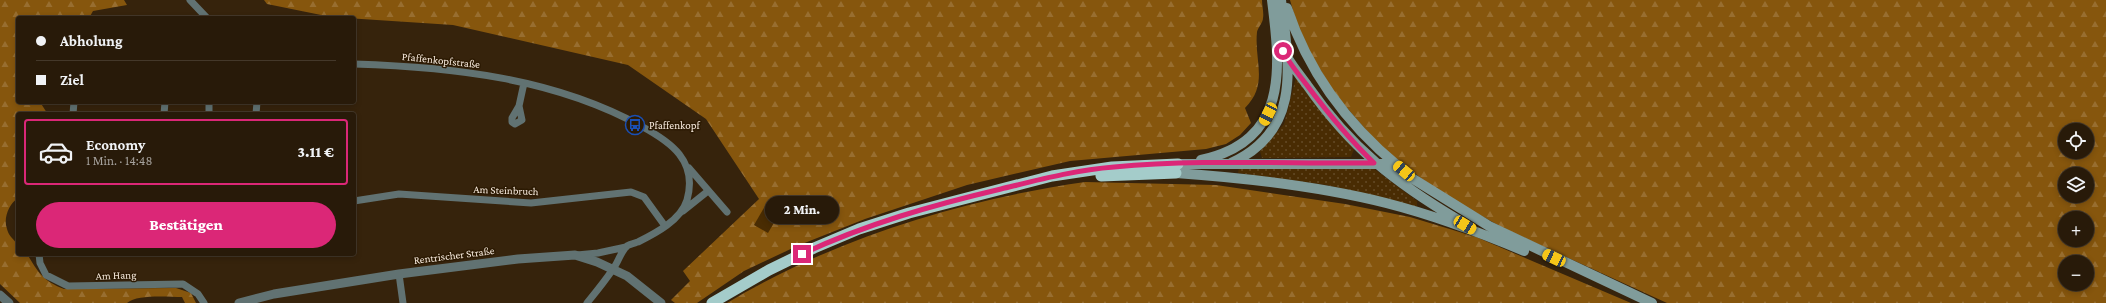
<!DOCTYPE html>
<html lang="de">
<head>
<meta charset="utf-8">
<style>
  :root { --surface:#281a09; --page:#342717; --text:#f1f3f6; --muted:#a5a19c; --line:#44382a; --accent:#db2777 }
  body { margin:0; font-family:"Crimson Pro",serif; background:var(--page); color:var(--text); height:100vh; display:flex; flex-direction:column; font-size:15px; white-space:nowrap }
  * { box-sizing:border-box; margin:0 }
  p { font-size:13px; color:var(--muted) }
  .icon { flex:none; width:22px; height:22px; fill:none; stroke:currentColor; stroke-width:2; stroke-linecap:round; stroke-linejoin:round }
  .map { position:relative; flex:1; overflow:hidden }
  .drawer { position:absolute; left:16px; top:112px; width:340px; height:144px; display:flex; flex-direction:column; background:var(--surface); border-radius:4px; box-shadow:0 2px 6px #0003,0 0 0 1px var(--line) }
  .drawer>* { flex:none }
  .guide { position:absolute; left:16px; top:16px; width:340px; height:88px; border-radius:4px; box-shadow:0 2px 6px #0003,0 0 0 1px var(--line); display:grid; align-content:center; height:88px; padding:0 20px; background:var(--surface) }
  .fabs { position:absolute; left:2058px; top:123px; display:grid; gap:8px }
  .fabs a { display:grid; place-items:center; width:36px; height:36px; border-radius:50%; background:var(--surface); box-shadow:0 2px 6px #0003,0 0 0 1px var(--line); font-size:20px }
  .end { position:absolute; width:18px; height:18px; margin:-9px; border:5px solid #db2777; background:#fff; box-shadow:0 0 0 2px #fff }
  .from { border-radius:50% }
  .bubble { position:absolute; height:28px; border-radius:14px; background:var(--surface); box-shadow:0 2px 6px #0003,0 0 0 1px var(--line); font-size:13px; font-weight:800; line-height:28px; text-align:center }
  .car { position:absolute; width:12px; height:24px; margin:-12px -6px; border-radius:5px; box-shadow:0 0 3px 1px #0007; background:linear-gradient(#f5c518 24%,#345 0 40%,#f5c518 0 76%,#345 0 86%,#f5c518 0) }
  .guide b { display:flex; align-items:center; gap:14px; height:38px; font-size:15px }
  .guide b+b { border-top:1px solid var(--line) }
  .guide i { width:10px; height:10px; background:var(--text) }
  ul { padding:7px 0 0; list-style:none }
  li { display:flex; align-items:center; gap:12px; height:66px; margin:0 8px 6px; padding:0 12px; border:2px solid var(--line); border-radius:4px }
  li div { flex:1 }
  li b { display:block; font-size:15px }
  li em { font-style:normal; font-weight:800 }
  li.selected { border-color:var(--accent) }
  li>.icon { width:36px; height:36px; stroke-width:1.5 }
  .action { display:flex; gap:8px; margin-top:auto; padding:8px 20px }
  .action a { flex:1; height:46px; border-radius:24px; background:var(--accent); color:#fff; font-size:16px; font-weight:800; line-height:46px; text-align:center }
  .map>svg:first-child { display:block }
  .grass { fill:url(#grass-dots) }
  .forest { fill:url(#forest-firs); fill-rule:evenodd }
  .pitch { fill:#492c03 }
  .lines { fill:none; stroke-linecap:round; stroke-linejoin:round }
  .minor { stroke:#617272; stroke-width:7 }
  .tertiary { stroke:#617272; stroke-width:9 }
  .secondary { stroke:#809c9b; stroke-width:10 }
  .trunk { stroke:#a4ccca; stroke-width:11 }
  .route { stroke:#db2777; stroke-width:5 }
  .labels { text-anchor:middle; dominant-baseline:central; stroke-width:3; stroke-linejoin:round; paint-order:stroke }
  .street-label { font-size:11px; fill:#f9ecdf; stroke:#2c1a03 }
  .poi-label { font-size:11px; fill:#f9ecdf; stroke:#2c1a03; text-anchor:start }
</style>
</head>
<body>
<div class="map">
<svg width="2106" height="303" viewBox="0 0 2106 303">
  <defs>
    <pattern id="grass-dots" width="8" height="8" patternUnits="userSpaceOnUse"><rect width="8" height="8" fill="#492c03"/><path d="M2 2h.1M6 6h.1" fill="none" stroke="#644b27" stroke-width="1.8" stroke-linecap="round"/></pattern>
    <pattern id="forest-firs" width="22" height="20" patternUnits="userSpaceOnUse"><rect width="22" height="20" fill="#86560d"/><path d="M5 1l3.5 6h-7zM16 11l3.5 6h-7z" fill="#986e30"/></pattern>
  </defs>
  <rect width="100%" height="100%" fill="#36230c"/>
  <!-- grass -->
  <path class="grass" d="M1296,77L1354,149L1351,157L1262,158L1260,151L1284,124Z
    M1239,168L1374,169L1417,201V207L1327,185L1238,173Z"/>
  <!-- forest -->
  <path class="forest" d="M0,0H124L127,5L93,11L89,18H18V102H40L47,113L52,114H18V198C9,204 3,218 7,229C10,241 18,237 18,254H27C38,272 43,281 64,289L176,288L191,293L196,303H185L182,297C168,297 137,294 127,303H20L0,284Z
    M264,0H1262C1262,6 1264,13 1263,18C1263,23 1258,27 1257,32C1254,61 1269,84 1245,108L1251,123L1240,135L1226,144L1206,149L1070,161L967,185L865,219L797,246L744,271L697,303H675L671,300L690,281L683,271L759,199L706,119L628,65L453,25L331,17L267,4Z
    M1290,0H2106V303H1667L1505,229L1457,202L1422,179L1380,146L1335,94L1301,38ZM2065,130H2087V152H2065ZM2065,174H2087V196H2065ZM2065,218H2087V240H2065ZM2065,262H2087V284H2065Z
    M1085,182L1216,185L1345,204L1410,217L1476,237L1631,303H727C836,238 960,200 1085,182Z"/>
  <!-- pitch -->
  <path class="pitch" d="M765,206L779,214L768,233L754,225Z"/>
  <g class="lines">
    <!-- minor -->
    <path class="minor" d="M190,0L207,18
      M354,64C452,67 554,78 641,126C671,142 698,161 687,200C681,220 656,233 638,242C635,243 630,244 627,246C621,251 618,263 613,269C605,281 596,292 587,303
      M519,106L522,120L515,124L512,122V118L519,106L524,83
      M73,114L74,102
      M164,114L165,102
      M209,114V102
      M256,114L257,102
      M689,168L727,212
      M354,201L399,194L531,203L631,192L644,197L665,226
      M683,211L708,191
      M39,254L40,263L46,275L68,286L183,284L198,294L204,303
      M577,255L598,253L626,247
      M399,274L403,303"/>
    <!-- tertiary -->
    <path class="tertiary" d="M0,295L9,303
      M239,303L274,294L399,274L518,259L575,255L597,262L627,276L661,303"/>
    <!-- secondary -->
    <path class="secondary" d="M1287,8C1308,71 1347,124 1398,166
      M1276,33C1284,56 1293,66 1307,85C1351,148 1394,182 1460,221
      M1201,160C1288,141 1281,71 1272,0
      M1231,163C1303,130 1289,65 1281,0
      M1178,164H1386L1394,167L1489,226L1652,303
      M1176,173C1247,178 1318,186 1386,203C1433,215 1479,232 1524,251"/>
    <!-- trunk -->
    <path class="trunk" d="M1101,176L1176,173
      M712,303L769,270L814,248L859,229L909,213L1052,176L1112,167L1178,164"/>
  </g>
  <g class="lines">
    <!-- route -->
    <path class="route" d="M802,254C866,224 933,205 1001,189C1038,180 1075,170 1114,167C1200,159 1288,164 1374,163C1348,138 1327,112 1306,84C1297,72 1289,63 1283,51"/>
  </g>
  <!-- icons -->
  <defs>
    <symbol id="bus-ring" viewBox="-11 -11 22 22"><circle r="9.5" fill="#2c1a03" stroke="#1a4fb4" stroke-width="1.5"/><path d="M-5-6H5V4H4V6H2V4H-2V6H-4V4H-5ZM-3.5-4V0h7V-4ZM-3.5 1.2v1.5H-2V1.2ZM2 1.2v1.5H3.5V1.2Z" fill="#1a4fb4"/></symbol>
  </defs>
  <g fill-rule="evenodd">
    <use href="#bus-ring" x="624" y="114" width="22" height="22"/>
  </g>
  <g class="labels">
    <!-- street labels -->
    <g class="street-label">
      <text transform="translate(441 60) rotate(6)">Pfaffenkopfstraße</text>
      <text transform="translate(506 190) rotate(2)">Am Steinbruch</text>
      <text transform="translate(454 255) rotate(-7)">Rentrischer Straße</text>
      <text transform="translate(116 275) rotate(-2)">Am Hang</text>
    </g>
    <!-- poi labels -->
    <g class="poi-label">
      <text x="649" y="125">Pfaffenkopf</text>
    </g>
  </g>
</svg>
<div class="fabs">
<a><svg class="icon" aria-label="locate" viewBox="0 0 24 24"><circle cx="12" cy="12" r="6"/><path d="M12 2v4M12 18v4M2 12h4M18 12h4"/></svg></a>
<a><svg class="icon" aria-label="layers" viewBox="0 0 24 24"><path d="M12 4l9 5-9 5-9-5zM3 14l9 5 9-5"/></svg></a>
<a>+</a>
<a>−</a>
</div>
<i class="end from" style="left:1283px;top:51px"></i>
<i class="end" style="left:802px;top:254px"></i>
<div class="bubble" style="left:765px;top:196px;width:74px">2 Min.</div>
<i class="car" style="left:1268px;top:114px;rotate:207deg"></i>
<i class="car" style="left:1404px;top:171px;rotate:310deg"></i>
<i class="car" style="left:1465px;top:225px;rotate:121deg"></i>
<i class="car" style="left:1554px;top:258px;rotate:295deg"></i>
<div class="guide">
<b><i class="from"></i>Abholung</b>
<b><i></i>Ziel</b>
</div>
<section class="drawer">
<ul>
<li class="selected"><svg class="icon" aria-label="car" viewBox="0 0 24 24"><path d="M5 17H2v-5l4-1 3-4h7l3 4 3 1v5h-3M9 17h6M6 11h13"/><circle cx="7" cy="17" r="2"/><circle cx="17" cy="17" r="2"/></svg><div><b>Economy</b><p>1 Min. · 14:48</p></div><em>3.11 €</em></li>
</ul>
<div class="action"><a>Bestätigen</a></div>
</section>
</div>
</body>
</html>
